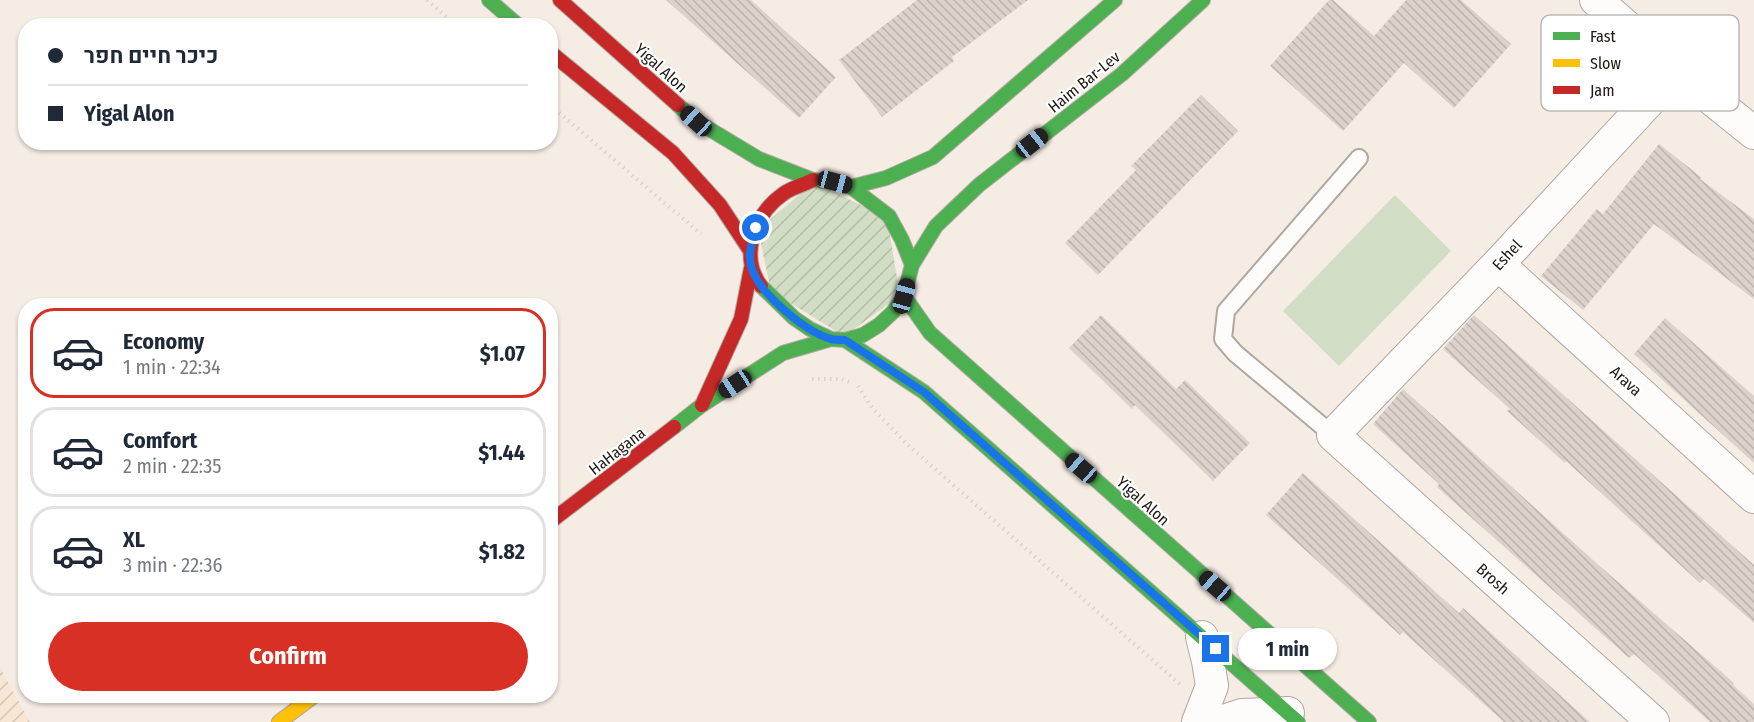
<!DOCTYPE html>
<html lang="en">
<head>
<meta charset="utf-8">
<style>
  :root { --surface:#fff; --page:#f6f6f7; --text:#1f2937; --muted:#747a83; --line:#e0e1e3; --accent:#d93025 }
  body { margin:0; font-family:"Fira Sans Condensed",Heebo,sans-serif; background:var(--page); color:var(--text); height:100vh; display:flex; flex-direction:column; font-size:22px; white-space:nowrap }
  * { box-sizing:border-box; margin:0 }
  p { font-size:20px; color:var(--muted) }
  .icon { flex:none; width:33px; height:33px; fill:none; stroke:currentColor; stroke-width:2; stroke-linecap:round; stroke-linejoin:round }
  .map { position:relative; flex:1; overflow:hidden }
  .panel { position:absolute; left:18px; top:298px; width:540px; height:405px; display:flex; flex-direction:column; background:var(--surface); border-radius:24px; box-shadow:0 2px 4px #0004 }
  .panel>* { flex:none }
  .banner { position:absolute; left:18px; top:18px; width:540px; height:132px; border-radius:24px; box-shadow:0 2px 4px #0004; display:grid; align-content:center; height:132px; padding:0 30px; background:var(--surface) }
  .end { position:absolute; width:27px; height:27px; margin:-14px; border:8px solid #1a73e8; background:#fff; box-shadow:0 0 0 3px #fff }
  .from { border-radius:50% }
  .bubble { position:absolute; height:42px; border-radius:21px; background:var(--surface); box-shadow:0 2px 4px #0004; font-size:20px; font-weight:700; line-height:42px; text-align:center }
  .car { position:absolute; width:18px; height:36px; margin:-18px -9px; border-radius:8px; box-shadow:0 0 4px 2px #0007; background:linear-gradient(#222 24%,#8ab4d8 0 40%,#222 0 76%,#8ab4d8 0 86%,#222 0) }
  .banner b { display:flex; align-items:center; gap:21px; height:57px; font-size:22px }
  .banner b+b { border-top:2px solid var(--line) }
  .banner i { width:15px; height:15px; background:var(--text) }
  ul { padding:10px 0 0; list-style:none }
  li { display:flex; align-items:center; gap:18px; height:90px; margin:0 12px 9px; padding:0 18px; border:3px solid var(--line); border-radius:24px }
  li div { flex:1 }
  li b { display:block; font-size:22px }
  li em { font-style:normal; font-weight:700 }
  li.on { border-color:var(--accent) }
  li>.icon { width:54px; height:54px; stroke-width:1.5 }
  .button { display:flex; gap:12px; margin-top:auto; padding:12px 30px }
  .button a { flex:1; height:69px; border-radius:36px; background:var(--accent); color:#fff; font-size:24px; font-weight:700; line-height:69px; text-align:center }
  .map>svg:first-child { display:block }
  .industrial { fill:url(#industrial-furrows) }
  .green { fill:#d2ddc5 }
  .garden { fill:url(#garden-furrows) }
  .building { fill:url(#building-back-hatch) }
  .lines { fill:none; stroke-linecap:round; stroke-linejoin:round }
  .lane-casing { stroke:#afa7a0; stroke-width:20 }
  .street-casing { stroke:#afa7a0; stroke-width:34 }
  .fast-casing { stroke:#afa7a0; stroke-width:16 }
  .slow-casing { stroke:#afa7a0; stroke-width:16 }
  .jam-casing { stroke:#afa7a0; stroke-width:16 }
  .path { stroke:#d7d4d1; stroke-width:4; stroke-dasharray:1.5 4.5; stroke-linecap:butt }
  .lane { stroke:#fefcfb; stroke-width:16 }
  .street { stroke:#fefcfb; stroke-width:32 }
  .fast { stroke:#4caf50; stroke-width:14 }
  .slow { stroke:#ffc107; stroke-width:14 }
  .jam { stroke:#c62828; stroke-width:14 }
  .route { stroke:#1a73e8; stroke-width:8 }
  .labels { text-anchor:middle; dominant-baseline:central; stroke-width:4.5; stroke-linejoin:round; paint-order:stroke }
  .street-label { font-size:16px; fill:#1f1811; stroke:#fff }
  .key { fill:#fff; stroke:#bcbab8; stroke-width:1.5 }
  .key-label { font-size:16px; fill:#1f1811 }
</style>
</head>
<body>
<div class="map">
<svg width="1754" height="722" viewBox="0 0 1754 722">
  <defs>
    <pattern id="industrial-furrows" width="10" height="10" patternUnits="userSpaceOnUse" patternTransform="scale(1.5)"><rect width="10" height="10" fill="#f8e6d4"/><path d="M-1 1l2-2M0 10L10 0M9 11l2-2" fill="none" stroke="#d4c5b5"/></pattern>
    <pattern id="garden-furrows" width="10" height="10" patternUnits="userSpaceOnUse" patternTransform="scale(1.5)"><rect width="10" height="10" fill="#d2ddc5"/><path d="M-1 1l2-2M0 10L10 0M9 11l2-2" fill="none" stroke="#b4bda8"/></pattern>
    <pattern id="building-back-hatch" width="6" height="6" patternUnits="userSpaceOnUse" patternTransform="scale(1.5)"><rect width="6" height="6" fill="#dad2cb"/><path d="M-1 5l2 2M0 0l6 6M5-1l2 2" fill="none" stroke="#bbb4ad"/></pattern>
  </defs>
  <rect width="100%" height="100%" fill="#f5ece4"/>
  <!-- industrial -->
  <path class="industrial" d="M0,668L30,722H0Z"/>
  <!-- green -->
  <path class="green" d="M1395,195L1451,251L1339,366L1283,311Z"/>
  <!-- garden -->
  <path class="garden" d="M814,182L887,218L900,296L844,336L771,291L758,230Z"/>
  <!-- building -->
  <path class="building" d="M666,0H751L836,77L799,118Z
    M917,0H1028L952,57L954,61L882,117L839,60Z
    M1329,0H1333L1374,36L1406,0H1461L1511,44L1454,108L1404,63L1343,131L1270,66Z
    M1201,95L1238,131L1098,275L1065,243L1136,170L1131,166Z
    M1659,144L1701,177L1700,179L1754,219V299L1654,224L1583,310L1541,276L1597,209L1603,214Z
    M1101,315L1176,389L1185,380L1250,443L1213,481L1135,405L1132,409L1069,348Z
    M1474,315L1754,565V623L1704,579L1700,583L1566,461L1565,463L1507,411L1510,409L1443,349Z
    M1665,318L1754,396V463L1634,354Z
    M1403,389L1603,569L1734,683L1733,685L1754,704V722H1710L1634,654L1629,658L1437,487L1439,484L1373,424Z
    M1303,473L1459,613L1463,608L1590,722H1504L1403,632L1400,635L1266,515Z"/>
  <g class="lines">
    <defs>
      <path id="lane" d="M1333,435L1235,353L1223,339L1226,311L1359,158"/>
      <path id="street" d="M1596,0L1677,71L1754,133
        M1498,264L1754,497
        M1198,722L1212,686L1208,661L1202,637
        M1221,722L1242,715L1288,713
        M1653,722L1333,435L1498,264L1677,71"/>
      <path id="fast" d="M489,0L519,26
        M678,105L696,121L759,159L813,180L835,182L851,187L889,216L902,240L912,265L904,296L893,312L879,325L863,335L845,340L831,339L810,329L794,318L761,286
        M851,187L886,178L933,157L1115,0
        M912,265L936,226L979,185L1122,74L1203,0
        M904,296L930,333L1369,722
        M845,340L924,392L1298,722
        M674,427L702,405L783,353L831,339"/>
      <path id="slow" d="M279,722L314,696"/>
      <path id="jam" d="M560,0L678,105
        M550,52L673,153L720,205L749,249
        M761,286C739,257 754,214 783,194C791,188 803,185 813,180
        M702,405L741,319L751,268
        M550,522L674,427"/>
    </defs>
    <!-- lane casing -->
    <use href="#lane" class="lane-casing"/>
    <!-- street casing -->
    <use href="#street" class="street-casing"/>
    <!-- fast casing -->
    <use href="#fast" class="fast-casing"/>
    <!-- slow casing -->
    <use href="#slow" class="slow-casing"/>
    <!-- jam casing -->
    <use href="#jam" class="jam-casing"/>
    <!-- path -->
    <path class="path" d="M427,0L457,26
      M550,105L701,234
      M812,379H841L852,383
      M858,386L873,409L910,447L1182,686"/>
    <!-- lane -->
    <use href="#lane" class="lane"/>
    <!-- street -->
    <use href="#street" class="street"/>
    <!-- fast -->
    <use href="#fast" class="fast"/>
    <!-- slow -->
    <use href="#slow" class="slow"/>
    <!-- jam -->
    <use href="#jam" class="jam"/>
  </g>
  <g class="lines">
    <!-- route -->
    <path class="route" d="M756,228C752,242 747,255 752,269C760,294 806,332 831,339C835,340 840,340 845,340L924,392L1216,649"/>
  </g>
  <g class="labels">
    <!-- street labels -->
    <g class="street-label">
      <text transform="translate(661 68) rotate(42)">Yigal Alon</text>
      <text transform="translate(1084 82) rotate(-39)">Haim Bar-Lev</text>
      <text transform="translate(1507 255) rotate(-47)">Eshel</text>
      <text transform="translate(1626 381) rotate(42)">Arava</text>
      <text transform="translate(617 451) rotate(-38)">HaHagana</text>
      <text transform="translate(1143 501) rotate(42)">Yigal Alon</text>
      <text transform="translate(1493 579) rotate(42)">Brosh</text>
    </g>
  </g>
  <!-- legend -->
  <rect x="1541" y="15" width="198" height="96" rx="9" class="key"/>
  <rect x="1553" y="32" width="27" height="8" fill="#4caf50"/>
  <rect x="1553" y="59" width="27" height="8" fill="#ffc107"/>
  <rect x="1553" y="86" width="27" height="8" fill="#c62828"/>
  <g class="key-label">
    <text x="1590" y="42">Fast</text>
    <text x="1590" y="69">Slow</text>
    <text x="1590" y="96">Jam</text>
  </g>
</svg>
<i class="end from" style="left:756px;top:228px"></i>
<i class="end" style="left:1216px;top:649px"></i>
<div class="bubble" style="left:1238px;top:628px;width:99px">1 min</div>
<i class="car" style="left:696px;top:121px;rotate:312deg"></i>
<i class="car" style="left:1032px;top:143px;rotate:52deg"></i>
<i class="car" style="left:835px;top:182px;rotate:105deg"></i>
<i class="car" style="left:904px;top:296px;rotate:15deg"></i>
<i class="car" style="left:735px;top:384px;rotate:237deg"></i>
<i class="car" style="left:1081px;top:468px;rotate:311deg"></i>
<i class="car" style="left:1215px;top:586px;rotate:311deg"></i>
<div class="banner">
<b><i class="from"></i>כיכר חיים חפר</b>
<b><i></i>Yigal Alon</b>
</div>
<section class="panel">
<ul>
<li class="on"><svg class="icon" aria-label="car" viewBox="0 0 24 24"><path d="M5 17H2v-5l4-1 3-4h7l3 4 3 1v5h-3M9 17h6M6 11h13"/><circle cx="7" cy="17" r="2"/><circle cx="17" cy="17" r="2"/></svg><div><b>Economy</b><p>1 min · 22:34</p></div><em>$1.07</em></li>
<li><svg class="icon" aria-label="car" viewBox="0 0 24 24"><path d="M5 17H2v-5l4-1 3-4h7l3 4 3 1v5h-3M9 17h6M6 11h13"/><circle cx="7" cy="17" r="2"/><circle cx="17" cy="17" r="2"/></svg><div><b>Comfort</b><p>2 min · 22:35</p></div><em>$1.44</em></li>
<li><svg class="icon" aria-label="car" viewBox="0 0 24 24"><path d="M5 17H2v-5l4-1 3-4h7l3 4 3 1v5h-3M9 17h6M6 11h13"/><circle cx="7" cy="17" r="2"/><circle cx="17" cy="17" r="2"/></svg><div><b>XL</b><p>3 min · 22:36</p></div><em>$1.82</em></li>
</ul>
<div class="button"><a>Confirm</a></div>
</section>
</div>
</body>
</html>
